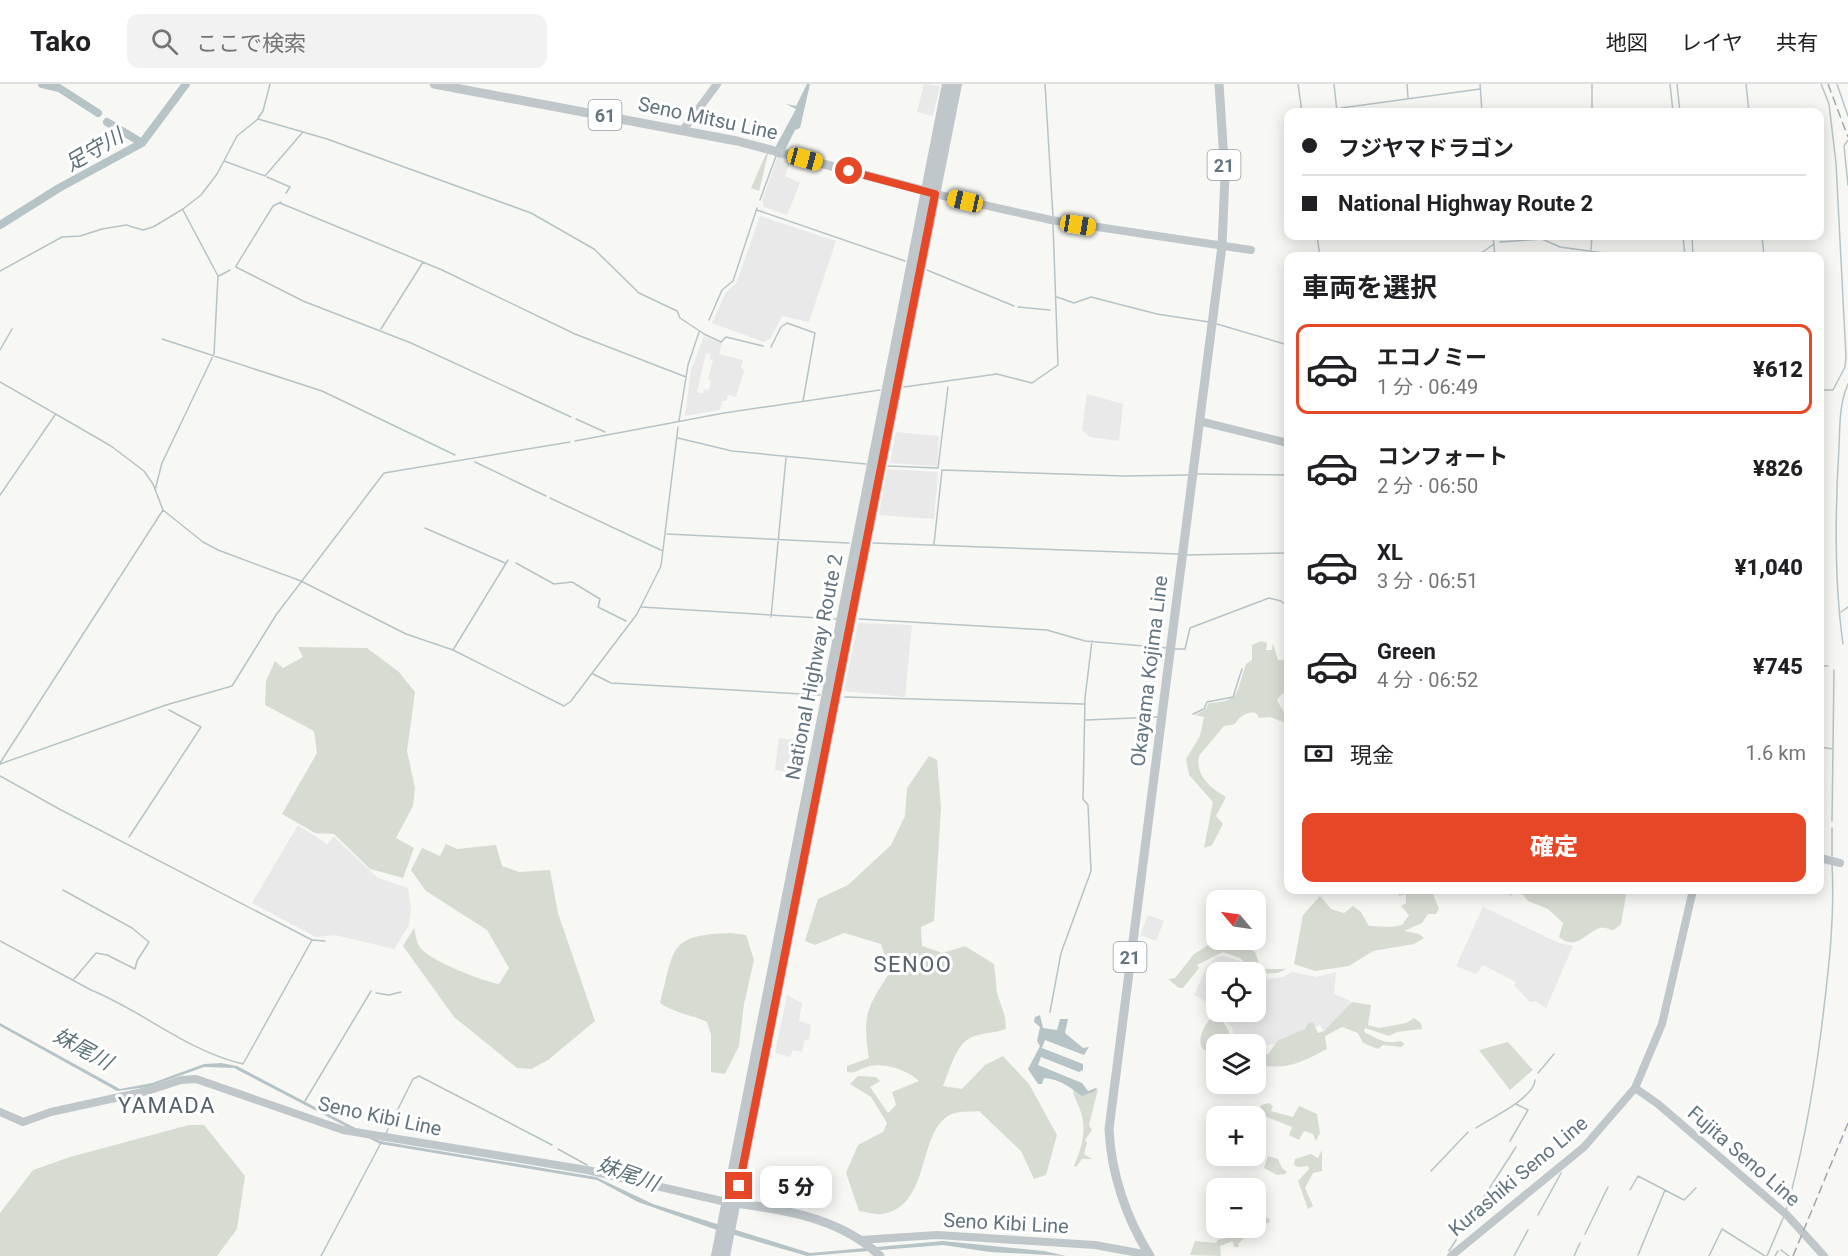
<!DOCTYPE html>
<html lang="ja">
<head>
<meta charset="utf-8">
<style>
  :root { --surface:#fff; --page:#f2f2f2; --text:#202124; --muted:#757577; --line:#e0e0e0; --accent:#e54727 }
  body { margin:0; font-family:Roboto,"Noto Sans JP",sans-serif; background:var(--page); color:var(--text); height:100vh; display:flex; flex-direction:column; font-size:22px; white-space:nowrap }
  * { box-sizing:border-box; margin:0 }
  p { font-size:20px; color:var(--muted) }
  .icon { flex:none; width:33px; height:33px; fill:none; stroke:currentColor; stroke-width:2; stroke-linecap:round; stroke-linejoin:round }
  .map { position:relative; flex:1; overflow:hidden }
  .details { position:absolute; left:1284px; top:168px; width:540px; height:642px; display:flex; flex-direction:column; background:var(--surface); border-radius:12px; box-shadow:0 3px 15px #0003 }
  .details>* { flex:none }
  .banner { position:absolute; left:1284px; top:24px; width:540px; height:132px; border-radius:12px; box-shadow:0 3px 15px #0003; display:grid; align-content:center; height:132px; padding:0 18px; background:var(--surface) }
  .needle { width:39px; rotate:299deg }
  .fabs { position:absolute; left:1206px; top:806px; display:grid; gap:12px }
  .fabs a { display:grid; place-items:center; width:60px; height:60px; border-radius:12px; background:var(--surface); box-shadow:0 3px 15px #0003; font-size:30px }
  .end { position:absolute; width:27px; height:27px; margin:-14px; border:8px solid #e54727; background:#fff; box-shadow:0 0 0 3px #fff }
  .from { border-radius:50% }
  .bubble { position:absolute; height:42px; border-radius:12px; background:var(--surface); box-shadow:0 3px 15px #0003; font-size:20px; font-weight:800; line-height:42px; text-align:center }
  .car { position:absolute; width:18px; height:36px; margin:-18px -9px; border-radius:8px; box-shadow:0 0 4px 2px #0007; background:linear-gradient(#f5c518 24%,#345 0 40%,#f5c518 0 76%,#345 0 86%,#f5c518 0) }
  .banner b { display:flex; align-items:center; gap:21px; height:57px; font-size:22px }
  .banner b+b { border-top:2px solid var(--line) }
  .banner i { width:15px; height:15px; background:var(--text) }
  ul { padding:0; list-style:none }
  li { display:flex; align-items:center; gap:18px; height:90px; margin:0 12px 9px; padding:0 6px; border:3px solid transparent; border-radius:12px }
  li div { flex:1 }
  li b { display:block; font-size:22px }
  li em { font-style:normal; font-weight:800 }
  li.on { border-color:var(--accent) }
  li>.icon { width:54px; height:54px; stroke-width:1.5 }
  h2 { padding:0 18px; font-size:27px; line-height:72px }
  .pay { display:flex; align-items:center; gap:15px; height:66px; padding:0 18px; font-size:22px }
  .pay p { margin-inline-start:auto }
  .cta { display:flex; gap:12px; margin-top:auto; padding:12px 18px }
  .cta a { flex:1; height:69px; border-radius:12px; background:var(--accent); color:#fff; font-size:24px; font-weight:800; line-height:69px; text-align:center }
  header { display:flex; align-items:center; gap:36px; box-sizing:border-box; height:84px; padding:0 30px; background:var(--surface); border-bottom:2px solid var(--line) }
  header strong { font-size:28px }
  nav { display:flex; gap:33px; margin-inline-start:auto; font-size:21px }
  .search { width:420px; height:54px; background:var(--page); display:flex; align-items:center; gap:15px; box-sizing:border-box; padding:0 21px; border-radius:12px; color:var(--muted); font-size:22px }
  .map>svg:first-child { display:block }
  .built { fill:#e8e9e8; fill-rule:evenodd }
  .green { fill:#d7dcd3 }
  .water { fill:#b6c4c7 }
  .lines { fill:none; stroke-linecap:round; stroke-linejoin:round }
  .stream { stroke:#b6c4c7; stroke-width:1.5 }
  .river { stroke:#b6c4c7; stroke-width:8 }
  .secondary { stroke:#bfc7cb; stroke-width:8 }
  .primary { stroke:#bfc7cb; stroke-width:9 }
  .highway { stroke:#bfc7cb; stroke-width:10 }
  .rail { stroke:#9fa8ad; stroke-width:1.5; stroke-dasharray:9 4.5; stroke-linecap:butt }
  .route { stroke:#e54727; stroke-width:8 }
  .labels { text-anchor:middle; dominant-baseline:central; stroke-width:6; stroke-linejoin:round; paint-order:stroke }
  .shield { fill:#fff; stroke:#919ea6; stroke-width:1.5 }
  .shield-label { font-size:18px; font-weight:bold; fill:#627580 }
  .street-label { font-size:20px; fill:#627580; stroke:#fff }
  .water-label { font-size:21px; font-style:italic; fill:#5d747b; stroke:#fff }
  .quarter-label { font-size:22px; letter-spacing:1.5px; fill:#54626b; stroke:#fff }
</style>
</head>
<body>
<header>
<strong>Tako</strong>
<div class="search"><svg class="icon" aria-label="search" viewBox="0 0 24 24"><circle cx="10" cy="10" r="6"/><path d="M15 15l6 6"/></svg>ここで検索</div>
<nav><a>地図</a><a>レイヤ</a><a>共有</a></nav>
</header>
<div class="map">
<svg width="1848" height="1172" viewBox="0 0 1848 1172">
  <rect width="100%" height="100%" fill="#f7f7f4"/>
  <!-- built -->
  <path class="built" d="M924,0L940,2L933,32L917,28Z
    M782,73L791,76L785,92L800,99L787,131L764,123L762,117L777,74Z
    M760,132L836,157L809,238L782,232L771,254L764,258L712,239L726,208L736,200Z
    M704,252L720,259L723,257L719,270L743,276L741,284L744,286L736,313L728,311L726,317H722L720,326L685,332L691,286ZM706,269L711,270L710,275L713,276L708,295L711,297L709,306L704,305L703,310L697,308Z
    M1087,310L1123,320L1119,357L1090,353L1082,346Z
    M896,348L939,352L937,382L890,379Z
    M887,385L938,388L934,435L879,431Z
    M858,539L912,541L905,613L844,607Z
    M779,654L808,658L803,690L775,686Z
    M298,741L327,760L334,753L378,794L408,804L411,826L409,841L394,865L335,851L316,853L252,819Z
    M1483,823L1559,859L1573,862L1546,924L1535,917L1530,918L1514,901L1516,898L1483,881L1476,890L1456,882Z
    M1148,831L1164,837L1156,857L1140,851Z
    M1223,872L1240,877L1249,888H1216V927H1256V896L1283,893L1292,888L1316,893L1336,888L1334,910L1351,917L1344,935L1324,947L1320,941L1274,960L1256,963V960L1241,958L1234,953L1232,943L1222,935L1210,920L1194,911L1207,882L1216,873Z
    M787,911L802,919L799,937L811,941L809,955L804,957L802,968L793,966L790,973L775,969Z"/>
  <!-- green -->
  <path class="green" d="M766,70H768L759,107L751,104Z
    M1261,557L1267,559L1266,566H1272L1273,559L1278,576H1285L1288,586V608L1282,610L1277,616L1283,627L1288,629V640L1270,633L1259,634L1256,629C1247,627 1239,633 1235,640L1224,642L1199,672C1195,691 1210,704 1226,713L1216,732L1223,740L1212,761L1204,764L1213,718L1189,691L1186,675L1200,652L1204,633L1195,631L1205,626L1209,619C1242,618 1236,606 1246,580L1252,576V561Z
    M298,563L367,564L399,588L415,608L407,667L415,704L413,722L396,754L414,764L403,794L370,785L334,750L315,749L282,730L317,669L314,647L265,621L266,597L275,577L283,584L303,573Z
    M929,672L937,676L941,724L934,837L921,843L922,862L943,869L965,862L994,880L997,909L1005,933L1006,945C995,949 982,949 972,953C956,959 949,988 943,1002L962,1005L985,981L1003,972L1029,1000L1057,1051L1046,1091L1034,1095L1021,1067L979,1027C972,1028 962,1027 955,1029C915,1041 934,1122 882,1130C875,1131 866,1128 859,1127L846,1089L858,1061L883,1048L887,1039L871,1013L850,1000L858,992L876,993L880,997L870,1003L888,1029L896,1021L892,1008L919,997C907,986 886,979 870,982C861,984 856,990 847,988V982L869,974C862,930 867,924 890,888L881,860L844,849L815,861L805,857L818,815L848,801L891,761L905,732L907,704Z
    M446,760L457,765L496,761L502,782L519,788L550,786L558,829L595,937L548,976L531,985L517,984L454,933L403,862L414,844C416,850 416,857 419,862C427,876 482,897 499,900L509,884L487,846L426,807L411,786L422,764L440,772Z
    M1397,806H1434L1433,810L1439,825L1436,830H1428L1422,839L1404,847L1419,850L1424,854L1414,860L1373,867L1349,882L1315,887L1294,880L1303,831L1320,812L1331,825L1344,829L1353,822L1361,828L1369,842L1391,843L1402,841L1409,831L1401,822L1406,819V810L1399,812Z
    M1511,806H1627L1621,840L1614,846C1609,846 1605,842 1600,844C1584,850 1576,867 1559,853L1563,839L1548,825L1528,817L1520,807L1509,812Z
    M731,849L746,851L754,876L744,920L739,962L725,990L711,988V951L707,938C692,931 674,929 660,919C675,863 668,851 731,849Z
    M1218,855H1234L1255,868L1261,885H1286L1278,889L1256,890L1240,874L1223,868L1197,881L1199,884L1183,904H1179L1168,895L1175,894L1194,870Z
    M1352,918L1371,921L1368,941L1379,944L1406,939L1414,934L1421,939L1422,945L1397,948L1389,952L1365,944L1364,948C1376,954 1386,961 1400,957L1405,960L1401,963L1383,961L1378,965L1363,959L1358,949L1342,943L1325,952L1327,965C1300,979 1286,987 1256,980V965L1268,971L1277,957L1305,945L1308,939L1313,938L1318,949L1324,947Z
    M1217,929L1229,947V952L1245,960H1232L1231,958L1216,960V964L1204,966C1194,956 1207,935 1217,929Z
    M1508,958L1533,986L1510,1006L1479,966Z
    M1096,1004L1098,1005L1089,1041L1092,1046L1085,1056L1087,1059L1084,1070L1092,1075H1082L1076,1083L1074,1082C1081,1065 1087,1048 1081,1029C1079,1020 1074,1015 1073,1006L1082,1011Z
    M1269,1019L1273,1022L1271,1027L1293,1033L1299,1022L1317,1030L1320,1049L1316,1057L1313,1050L1304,1047L1299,1056L1289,1051L1292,1043L1259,1030L1261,1021Z
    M189,1041H204L245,1092L237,1145L217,1172H0V1129L33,1086L70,1073Z
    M1322,1066V1087L1313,1089L1305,1104L1313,1122L1308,1125L1298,1097L1309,1085L1308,1082L1298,1083L1294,1081L1295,1075L1311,1070L1318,1074Z
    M1268,1072L1278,1075L1282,1084L1287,1088L1285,1090L1277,1091L1264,1084Z
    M1256,1123L1262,1125L1260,1128L1270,1136L1269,1139H1260L1238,1160L1239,1163H1234L1233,1157L1220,1162L1221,1172L1190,1171L1195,1157L1216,1159L1218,1156L1237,1152L1243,1143H1256Z"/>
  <!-- water -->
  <path class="water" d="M807,0H810L800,44L795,46L781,74L774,72L776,62L796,25L786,20L796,22Z
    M1040,931L1043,944L1057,946L1060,935H1068L1065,949L1083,964L1089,963L1084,971L1045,956L1042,964L1083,980V986L1079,988L1041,973L1038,981L1082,999L1088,1007L1096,1004L1095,1007L1082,1012C1069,1003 1060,995 1044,994L1042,1000H1038L1028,985L1040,962L1037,957L1040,943L1034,938L1035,933Z
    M0,939L120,1005L152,999L204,980L221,979L237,982L380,1057L596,1093L653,1120L810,1169L943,1157L1044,1167L1066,1172L990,1168L943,1161L807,1172L714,1145L638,1118L597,1096L380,1060L234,984L204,983L148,1003L117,1007L0,942Z"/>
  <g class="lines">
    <!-- stream -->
    <path class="stream" d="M1045,0L1053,133
      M1298,0L1302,28
      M1334,0L1337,28
      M1407,0L1408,14
      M1480,0L1482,28
      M1592,0V28
      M1670,0L1673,28
      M1677,0L1680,28
      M1746,0L1749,28
      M1837,0L1848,32
      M1341,24L1480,5
      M1302,28L1337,25
      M258,34L263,27L270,0
      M1848,56L1844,62L1848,101
      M224,77L265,92L302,49
      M267,93L290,103L286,109
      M760,116L776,72
      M280,119L442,186L575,250L686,293
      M757,126L905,177
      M1317,152L1320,172
      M1493,152L1495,172
      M1683,152L1685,172
      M1692,152L1693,172
      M1762,152L1764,172
      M1500,158L1542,155L1560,163L1625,172
      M1591,166L1592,152
      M1477,172L1494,160
      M236,182L273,122L281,118
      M236,183L303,217L411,259L571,333
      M927,186L1014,222
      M0,187L62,153L80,152L102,145L126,141L143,146L153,143L183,125L201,111L217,90L237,52L258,35L327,55L531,129L594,165L639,209L677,227L680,234L704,250L721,258L726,253L763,262
      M219,192L230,186
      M1057,213L1074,219L1091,213L1157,230L1209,238
      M1018,223L1050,226
      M709,236L722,206L733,197L757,124
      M1217,240L1288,261
      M381,245L423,178
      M162,255L322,307L455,371
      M771,263L781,243L787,239L815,249L803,317
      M0,266L12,245
      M0,298L111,362L144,387L153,400L163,426L203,458L218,466L301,497L406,550L453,566L564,622L571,617L637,530L661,482L678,343
      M904,303L997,290L1032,299L1058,281L1053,140
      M1820,306H1833L1845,283L1846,273L1836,79L1829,20L1821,0
      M576,335L605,348
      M679,337L688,281L699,248
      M678,354L732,367L866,380
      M575,357L724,329L880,306
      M475,378L546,412
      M888,382L938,384L948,303
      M1197,390L1288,391
      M155,406L162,379L214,270L218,192L183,126
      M0,411L55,331
      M550,414L663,467
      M425,444L505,479
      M667,450L849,459
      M873,459L1178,470
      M934,460L942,386L1124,392L1189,391
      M1186,471L1288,469
      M516,479L554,500L572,498L600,515L598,523L626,537
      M641,523L836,535
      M1841,528L1848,523
      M771,533L786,374
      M859,535L1047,546L1085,557L1168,564
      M1843,560C1834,496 1835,428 1839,363C1840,342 1839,320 1848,300
      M1175,565H1185L1190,544L1269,514L1281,517L1288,523
      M453,566L508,476
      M1820,582H1828
      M593,590L611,599L820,611
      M845,613L1084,620
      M1193,630L1204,625L1207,618L1233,613L1242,585
      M1086,636L1157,633
      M1820,663L1833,665
      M0,679L163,426
      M0,680L166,621L232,602L276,531L384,389L570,358
      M0,692L61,726L312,856L325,857
      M1832,737L1834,586
      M129,753L201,643L169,626
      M1832,772V744
      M63,806L132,844L149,858L137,877L135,885L107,871L96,869L74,895
      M0,857L91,906C143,927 187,967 243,980L312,856
      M376,909L389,911L401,908
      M1050,928L1061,869L1091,787L1088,721L1083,715L1085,614L1092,557
      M1538,989L1554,970
      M305,1017L371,907
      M1476,1044C1491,1034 1534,1014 1535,996
      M386,1049L413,995L419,992L552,1061
      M1510,1057L1528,1026L1516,1020
      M558,1065L587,1081
      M1431,1087L1468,1048
      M1630,1106L1638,1092L1684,1116L1696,1104
      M1786,1127C1803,1068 1813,1009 1821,948C1828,891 1835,837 1832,780
      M1538,1131L1561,1089
      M1585,1150L1608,1103
      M1781,1166L1789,1172
      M1449,1167L1516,1063
      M1638,1171L1665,1106
      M321,1172L382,1057
      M1514,1172L1528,1146
      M1574,1172L1580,1159
      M1709,1172L1722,1145L1765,1172
      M1767,1172L1784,1132
      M1775,1172L1778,1167"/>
    <!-- river -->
    <path class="river" d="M42,0L59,4L98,29
      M107,38L142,59
      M0,141L59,104L142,59L186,0"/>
    <!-- secondary -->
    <path class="secondary" d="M683,46L717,0
      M935,110L1051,136L1251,166
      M1199,337L1288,359
      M1820,774L1840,779
      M1635,1004L1658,1020L1787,1131L1824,1172
      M0,1028L23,1038L51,1028L147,1007L181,996L196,995L343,1046L587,1086L726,1118
      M860,1156L937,1151L1095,1161L1149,1171
      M1451,1172L1584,1063L1635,1004L1662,940L1693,806"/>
    <!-- primary -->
    <path class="primary" d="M434,0L737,57L933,109
      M728,1118C781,1125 840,1133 880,1172
      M1150,1172C1126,1134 1111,1089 1109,1045L1222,162L1225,91L1219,0"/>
    <!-- highway -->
    <path class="highway" d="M716,1172L947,0
      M725,1172L957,0"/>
    <!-- rail -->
    <path class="rail" d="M1828,0L1848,53
      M1793,1172L1848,1039"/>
  </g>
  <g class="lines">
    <!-- route -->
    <path class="route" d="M739,1102L935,110L849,87"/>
  </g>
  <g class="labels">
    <!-- shield labels -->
    <g class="shield">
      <rect x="588.5" y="16" width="33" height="30" rx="4.5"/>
      <rect x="1207.5" y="66" width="33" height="30" rx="4.5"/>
      <rect x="1113.5" y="858" width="33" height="30" rx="4.5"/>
    </g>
    <g class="shield-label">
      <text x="605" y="31">61</text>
      <text x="1224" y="81">21</text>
      <text x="1130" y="873">21</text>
    </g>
    <!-- street labels -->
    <g class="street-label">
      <text transform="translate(708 34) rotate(12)">Seno Mitsu Line</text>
      <text transform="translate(814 583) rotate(-79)">National Highway Route 2</text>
      <text transform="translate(1149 587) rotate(-83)">Okayama Kojima Line</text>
      <text transform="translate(380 1032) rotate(12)">Seno Kibi Line</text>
      <text transform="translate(1744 1072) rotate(41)">Fujita Seno Line</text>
      <text transform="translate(1518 1092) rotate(-40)">Kurashiki Seno Line</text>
      <text transform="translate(1006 1139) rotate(3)">Seno Kibi Line</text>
    </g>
    <!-- water labels -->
    <g class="water-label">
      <text transform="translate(94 66) rotate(-30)">足守川</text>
      <text transform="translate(83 965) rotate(29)">妹尾川</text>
      <text transform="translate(628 1090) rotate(20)">妹尾川</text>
    </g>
    <!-- quarter labels -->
    <g class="quarter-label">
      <text x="913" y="880">SENOO</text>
      <text x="167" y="1021">YAMADA</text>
    </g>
  </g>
</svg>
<div class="fabs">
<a><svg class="needle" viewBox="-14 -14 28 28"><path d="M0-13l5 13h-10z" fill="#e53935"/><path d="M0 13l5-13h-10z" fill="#757577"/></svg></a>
<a><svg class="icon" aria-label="locate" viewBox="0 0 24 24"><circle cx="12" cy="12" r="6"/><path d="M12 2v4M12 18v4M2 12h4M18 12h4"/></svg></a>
<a><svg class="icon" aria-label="layers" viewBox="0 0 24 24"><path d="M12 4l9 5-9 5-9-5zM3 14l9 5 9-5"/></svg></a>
<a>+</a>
<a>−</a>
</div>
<i class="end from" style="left:849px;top:87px"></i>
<i class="end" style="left:739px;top:1102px"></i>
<div class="bubble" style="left:760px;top:1082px;width:72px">5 分</div>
<i class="car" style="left:805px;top:75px;rotate:105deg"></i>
<i class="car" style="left:965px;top:117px;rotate:283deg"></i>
<i class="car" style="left:1078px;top:141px;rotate:99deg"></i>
<div class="banner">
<b><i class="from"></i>フジヤマドラゴン</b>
<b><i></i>National Highway Route 2</b>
</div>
<section class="details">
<h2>車両を選択</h2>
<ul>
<li class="on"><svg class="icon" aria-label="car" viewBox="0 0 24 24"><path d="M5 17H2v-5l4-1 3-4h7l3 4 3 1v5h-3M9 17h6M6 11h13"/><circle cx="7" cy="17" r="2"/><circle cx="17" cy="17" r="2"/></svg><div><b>エコノミー</b><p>1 分 · 06:49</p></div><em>¥612</em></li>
<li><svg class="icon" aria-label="car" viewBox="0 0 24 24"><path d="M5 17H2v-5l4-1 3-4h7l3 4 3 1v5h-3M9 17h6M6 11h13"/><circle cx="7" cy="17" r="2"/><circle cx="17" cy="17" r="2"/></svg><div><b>コンフォート</b><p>2 分 · 06:50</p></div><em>¥826</em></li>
<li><svg class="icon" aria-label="car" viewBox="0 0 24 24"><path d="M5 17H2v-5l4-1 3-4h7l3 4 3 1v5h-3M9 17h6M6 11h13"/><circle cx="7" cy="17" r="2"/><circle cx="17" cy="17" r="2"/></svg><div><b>XL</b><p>3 分 · 06:51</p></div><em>¥1,040</em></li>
<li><svg class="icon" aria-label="car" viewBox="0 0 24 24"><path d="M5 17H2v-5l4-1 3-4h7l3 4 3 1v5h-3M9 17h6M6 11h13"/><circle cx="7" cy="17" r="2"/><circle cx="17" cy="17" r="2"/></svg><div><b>Green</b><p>4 分 · 06:52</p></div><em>¥745</em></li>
</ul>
<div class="pay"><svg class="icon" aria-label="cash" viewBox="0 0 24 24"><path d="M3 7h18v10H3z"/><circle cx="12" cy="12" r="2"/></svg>現金<p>1.6 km</p></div>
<div class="cta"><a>確定</a></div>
</section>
</div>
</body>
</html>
